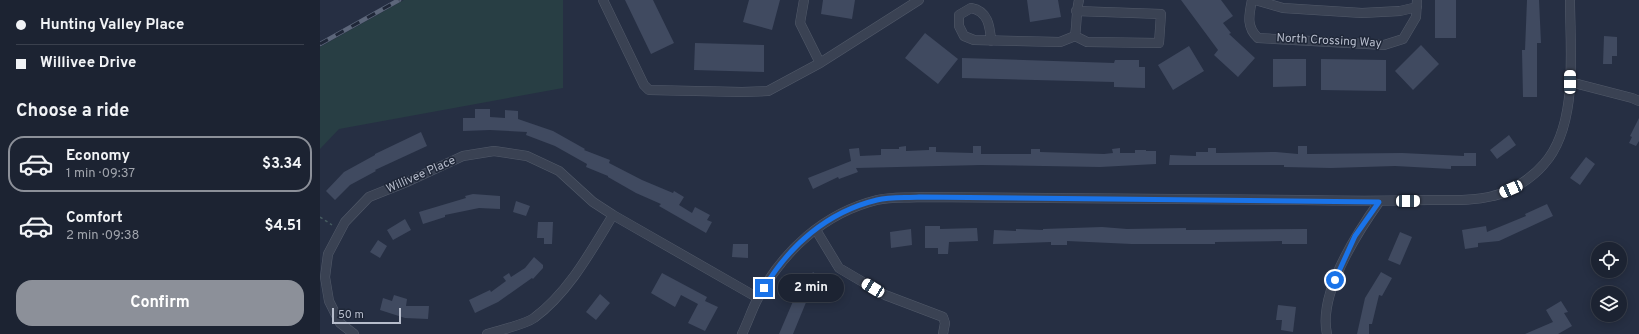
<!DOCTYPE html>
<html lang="en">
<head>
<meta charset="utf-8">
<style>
  :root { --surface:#1c2332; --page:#292f3e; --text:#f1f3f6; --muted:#a0a4ac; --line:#3a404d; --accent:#8c9099 }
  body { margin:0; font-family:Overpass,sans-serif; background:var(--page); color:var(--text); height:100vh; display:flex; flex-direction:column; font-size:15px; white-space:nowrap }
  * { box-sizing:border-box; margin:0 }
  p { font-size:13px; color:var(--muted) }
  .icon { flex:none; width:22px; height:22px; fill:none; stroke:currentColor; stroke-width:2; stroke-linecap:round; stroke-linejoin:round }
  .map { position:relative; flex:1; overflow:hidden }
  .drawer { display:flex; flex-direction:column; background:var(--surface); width:320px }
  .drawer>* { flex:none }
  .hud { display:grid; align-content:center; height:88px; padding:0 16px; background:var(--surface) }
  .fabs { position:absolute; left:1271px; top:242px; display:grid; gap:8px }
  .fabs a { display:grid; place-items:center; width:36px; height:36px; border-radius:50%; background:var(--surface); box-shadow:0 2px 10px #0003,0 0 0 1px var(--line); font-size:20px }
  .scale { position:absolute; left:12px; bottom:10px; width:69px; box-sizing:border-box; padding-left:4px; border:2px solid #b7bdcc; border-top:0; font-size:11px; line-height:14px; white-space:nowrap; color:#b7bdcc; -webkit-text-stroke:3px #1f2738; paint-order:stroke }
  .end { position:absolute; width:18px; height:18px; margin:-9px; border:5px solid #1a73e8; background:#fff; box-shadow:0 0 0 2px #fff }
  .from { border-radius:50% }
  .bubble { position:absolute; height:28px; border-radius:14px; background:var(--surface); box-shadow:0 2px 10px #0003,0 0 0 1px var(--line); font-size:13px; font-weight:700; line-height:28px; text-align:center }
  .car { position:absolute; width:12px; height:24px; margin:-12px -6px; border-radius:5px; box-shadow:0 0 3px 1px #0007; background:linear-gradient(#fff 24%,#345 0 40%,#fff 0 76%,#345 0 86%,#fff 0) }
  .hud b { display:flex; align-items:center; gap:14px; height:38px; font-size:15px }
  .hud b+b { border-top:1px solid var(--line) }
  .hud i { width:10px; height:10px; background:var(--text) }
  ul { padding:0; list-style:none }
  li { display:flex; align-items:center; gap:12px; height:56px; margin:0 8px 6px; padding:0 8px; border:2px solid transparent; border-radius:16px }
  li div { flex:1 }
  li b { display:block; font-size:15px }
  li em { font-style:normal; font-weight:700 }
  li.active { border-color:var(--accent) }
  li>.icon { width:36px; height:36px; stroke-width:1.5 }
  h2 { padding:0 16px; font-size:18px; line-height:48px }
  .primary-button { display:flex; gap:8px; margin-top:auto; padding:8px 16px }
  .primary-button a { flex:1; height:46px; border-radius:16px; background:var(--accent); color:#fff; font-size:16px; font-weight:700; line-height:46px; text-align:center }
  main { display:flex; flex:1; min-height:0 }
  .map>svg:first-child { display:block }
  .green { fill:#283e44 }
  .building { fill:#404a60 }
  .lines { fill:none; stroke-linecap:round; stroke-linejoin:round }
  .minor-casing { stroke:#525a6a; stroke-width:10 }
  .path { stroke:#465b60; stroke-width:1.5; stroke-dasharray:3 3; stroke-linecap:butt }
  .minor { stroke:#3a4253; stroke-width:9 }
  .rail-casing { stroke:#5c667a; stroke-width:4.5 }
  .rail { stroke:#1f2738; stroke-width:3; stroke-dasharray:9; stroke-linecap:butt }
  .route { stroke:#1a73e8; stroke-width:5 }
  .labels { text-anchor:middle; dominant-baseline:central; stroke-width:3; stroke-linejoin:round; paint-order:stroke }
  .street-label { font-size:12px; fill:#b7bdcc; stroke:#1f2738 }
</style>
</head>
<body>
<main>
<section class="drawer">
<div class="hud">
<b><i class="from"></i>Hunting Valley Place</b>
<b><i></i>Willivee Drive</b>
</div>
<h2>Choose a ride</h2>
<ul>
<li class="active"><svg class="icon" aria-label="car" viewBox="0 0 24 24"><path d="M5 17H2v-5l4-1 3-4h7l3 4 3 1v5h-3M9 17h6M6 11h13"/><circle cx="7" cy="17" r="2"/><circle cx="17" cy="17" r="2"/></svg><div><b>Economy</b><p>1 min · 09:37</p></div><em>$3.34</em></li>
<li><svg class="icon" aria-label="car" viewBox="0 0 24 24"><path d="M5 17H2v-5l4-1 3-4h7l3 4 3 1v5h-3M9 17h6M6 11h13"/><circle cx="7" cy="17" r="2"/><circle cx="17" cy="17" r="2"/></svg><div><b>Comfort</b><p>2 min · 09:38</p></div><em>$4.51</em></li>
</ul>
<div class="primary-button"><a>Confirm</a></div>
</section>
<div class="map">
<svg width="1319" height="334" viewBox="0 0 1319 334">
  <rect width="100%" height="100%" fill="#262f43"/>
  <!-- green -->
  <path class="green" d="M84,0H243V88L19,129L0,149V47Z"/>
  <!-- building -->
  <path class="building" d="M305,0H333L354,43L331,54Z
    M429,0H460L452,30L423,22Z
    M503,0H535L532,19L501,14Z
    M707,0H738L741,17L710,22Z
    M861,0H901L913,16L903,23L911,33L909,34L935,58L918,77L894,55L898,50Z
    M1115,0H1136V38H1115Z
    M1207,0H1219L1221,43H1217V97H1203L1202,50H1205Z
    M605,33L638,59L618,84L585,58Z
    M1284,36L1297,37V56H1292V64H1283Z
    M375,43L444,45V72L374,70Z
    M1101,45L1119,64L1093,90L1075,71Z
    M869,46L884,71L853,90L838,65Z
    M642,58L794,63L795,60H819V67H825V88L794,87V82L642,78Z
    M953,59H986V86L953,87Z
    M1001,59L1066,60V91L1001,90Z
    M155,109H170V117L185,118V110L198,111V119L233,131L265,149L264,150L290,160L289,163L322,180L353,193L354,191L364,197L359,205L372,213L375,207L390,215L387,220L392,222L386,233L339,206L341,204L316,193L288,177V176L266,167L267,164L235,146L206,135L207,132L170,130L143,131V118H155Z
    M1319,118V141L1316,146L1309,143L1312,137L1310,136Z
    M101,132L107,146L55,170L56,171L30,185L15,200L6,191L24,172L55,155V154Z
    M1189,135L1196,145L1177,159L1170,150Z
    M586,146V151L609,150V147H616V152L653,153V146H661V154H711V149H720V152L784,154L793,153L792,149L800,148V153H815V150H826V151H836V164L780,167L661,165L536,168L538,172L519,179L518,177L493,189L488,178L531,161L529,149L539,148L540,156L561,155V149H579V147Z
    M978,146H987V154L1082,153L1144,156V153H1156V166H1131V169L1075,166L1011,168L964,167V165H849L850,155L876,156V152H888V148H896V153H901L956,152L978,154Z
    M1266,157L1275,164L1260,185L1250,178Z
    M153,194L180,196V209L159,208L125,215V217L103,224L99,212L146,198L145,196Z
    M196,201L210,206L206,216L193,212Z
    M1227,204L1233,216L1179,241L1158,243V247L1145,249L1142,230L1166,226L1167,232L1206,216L1205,214Z
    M85,219L91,230L73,240L67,230Z
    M218,222H233L232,244H224V238H217Z
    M605,226H620V229L657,228L658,241L629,242L628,254H618V248H605Z
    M782,227L807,229L866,228V230L987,229V244H962V241L895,242V244H812L747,241V245H731V242L673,244L674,230L696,231V229L723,230V229Z
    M591,229L592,245L571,248L570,232Z
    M1080,232L1092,237L1080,265L1068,260Z
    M58,240L67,246L60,258L50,252Z
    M413,244H428V258L412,257Z
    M214,257L223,265V268L213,279L212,278L178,302L155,313L149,300L170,290L171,292L186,281L183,277L189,273L191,277L205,268Z
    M493,272L503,279L489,302L487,300L473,334H459L474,299H475Z
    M1061,272L1072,278L1062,296L1059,295L1052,324H1049V334H1037L1045,298Z
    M342,273L387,297L385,301L398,307L385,331L368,323L378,304L361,295L355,307L331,293Z
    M280,294L290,303L276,320L266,312Z
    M74,295L87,299L86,306H109L108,319L85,318L60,310L63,298L72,301Z
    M1241,301L1248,312L1244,313L1252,326L1238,334H1205L1233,322L1226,310Z
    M958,305L976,307L973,332L961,330L962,320H956Z"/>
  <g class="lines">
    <defs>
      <path id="minor" d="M283,0L324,85L329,90L422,92L448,91L500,63L599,0
        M484,0L480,23L500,63
        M932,0C929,15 926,27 938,38L1064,45L1083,39L1096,17L1097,0
        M935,0L963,8L1042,13L1080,11L1097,7
        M755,36L767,42L839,43L841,14L756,11
        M671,41C670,26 668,11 651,8L639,15V26L644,36L654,40L740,42L755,36C757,23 756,12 759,0
        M1250,82L1312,98L1319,101
        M293,215L438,298
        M496,230L519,268L565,295L623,317L625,323L623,334
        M34,334L20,323L9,301L5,277L8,254L25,222L49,197L89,181L143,156L174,151L207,156L239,171L273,202L293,215C271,251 249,292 214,318C204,325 180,330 167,334
        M422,334C428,322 432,309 438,298C463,251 504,213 557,200C570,197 585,198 599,197C726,198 853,199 979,200C1023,201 1066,201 1109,200C1130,200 1153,201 1173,196C1191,192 1212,178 1224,164C1259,125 1250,49 1250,0
        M1007,334C998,294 1037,233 1059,202"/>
    </defs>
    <!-- minor casing -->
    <use href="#minor" class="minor-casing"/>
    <!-- path -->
    <path class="path" d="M0,217L12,225"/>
    <!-- minor -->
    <use href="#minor" class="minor"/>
    <defs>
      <path id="rail" d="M0,44L79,0"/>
    </defs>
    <!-- rail casing -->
    <use href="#rail" class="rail-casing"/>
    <!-- rail -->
    <use href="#rail" class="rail"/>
  </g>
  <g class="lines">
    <!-- route -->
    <path class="route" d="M444,288C469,246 507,212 557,200C570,197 585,198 599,197L1059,202L1035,236L1015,280"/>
  </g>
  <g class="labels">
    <!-- street labels -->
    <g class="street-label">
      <text transform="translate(1009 41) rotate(3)">North Crossing Way</text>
      <text transform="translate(101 175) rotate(-24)">Willivee Place</text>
    </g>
  </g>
</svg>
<div class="fabs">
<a><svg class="icon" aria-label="locate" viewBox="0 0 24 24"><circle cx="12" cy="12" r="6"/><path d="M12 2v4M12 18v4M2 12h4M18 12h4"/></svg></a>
<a><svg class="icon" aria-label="layers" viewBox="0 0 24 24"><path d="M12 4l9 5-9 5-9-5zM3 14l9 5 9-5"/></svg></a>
</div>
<div class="scale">50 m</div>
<i class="end from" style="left:1015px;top:280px"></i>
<i class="end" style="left:444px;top:288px"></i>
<div class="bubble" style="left:458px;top:274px;width:66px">2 min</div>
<i class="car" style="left:1250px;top:82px;rotate:0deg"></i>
<i class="car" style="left:1191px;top:189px;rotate:246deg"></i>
<i class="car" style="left:1088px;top:201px;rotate:89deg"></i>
<i class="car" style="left:553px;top:288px;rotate:301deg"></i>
</div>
</main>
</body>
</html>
